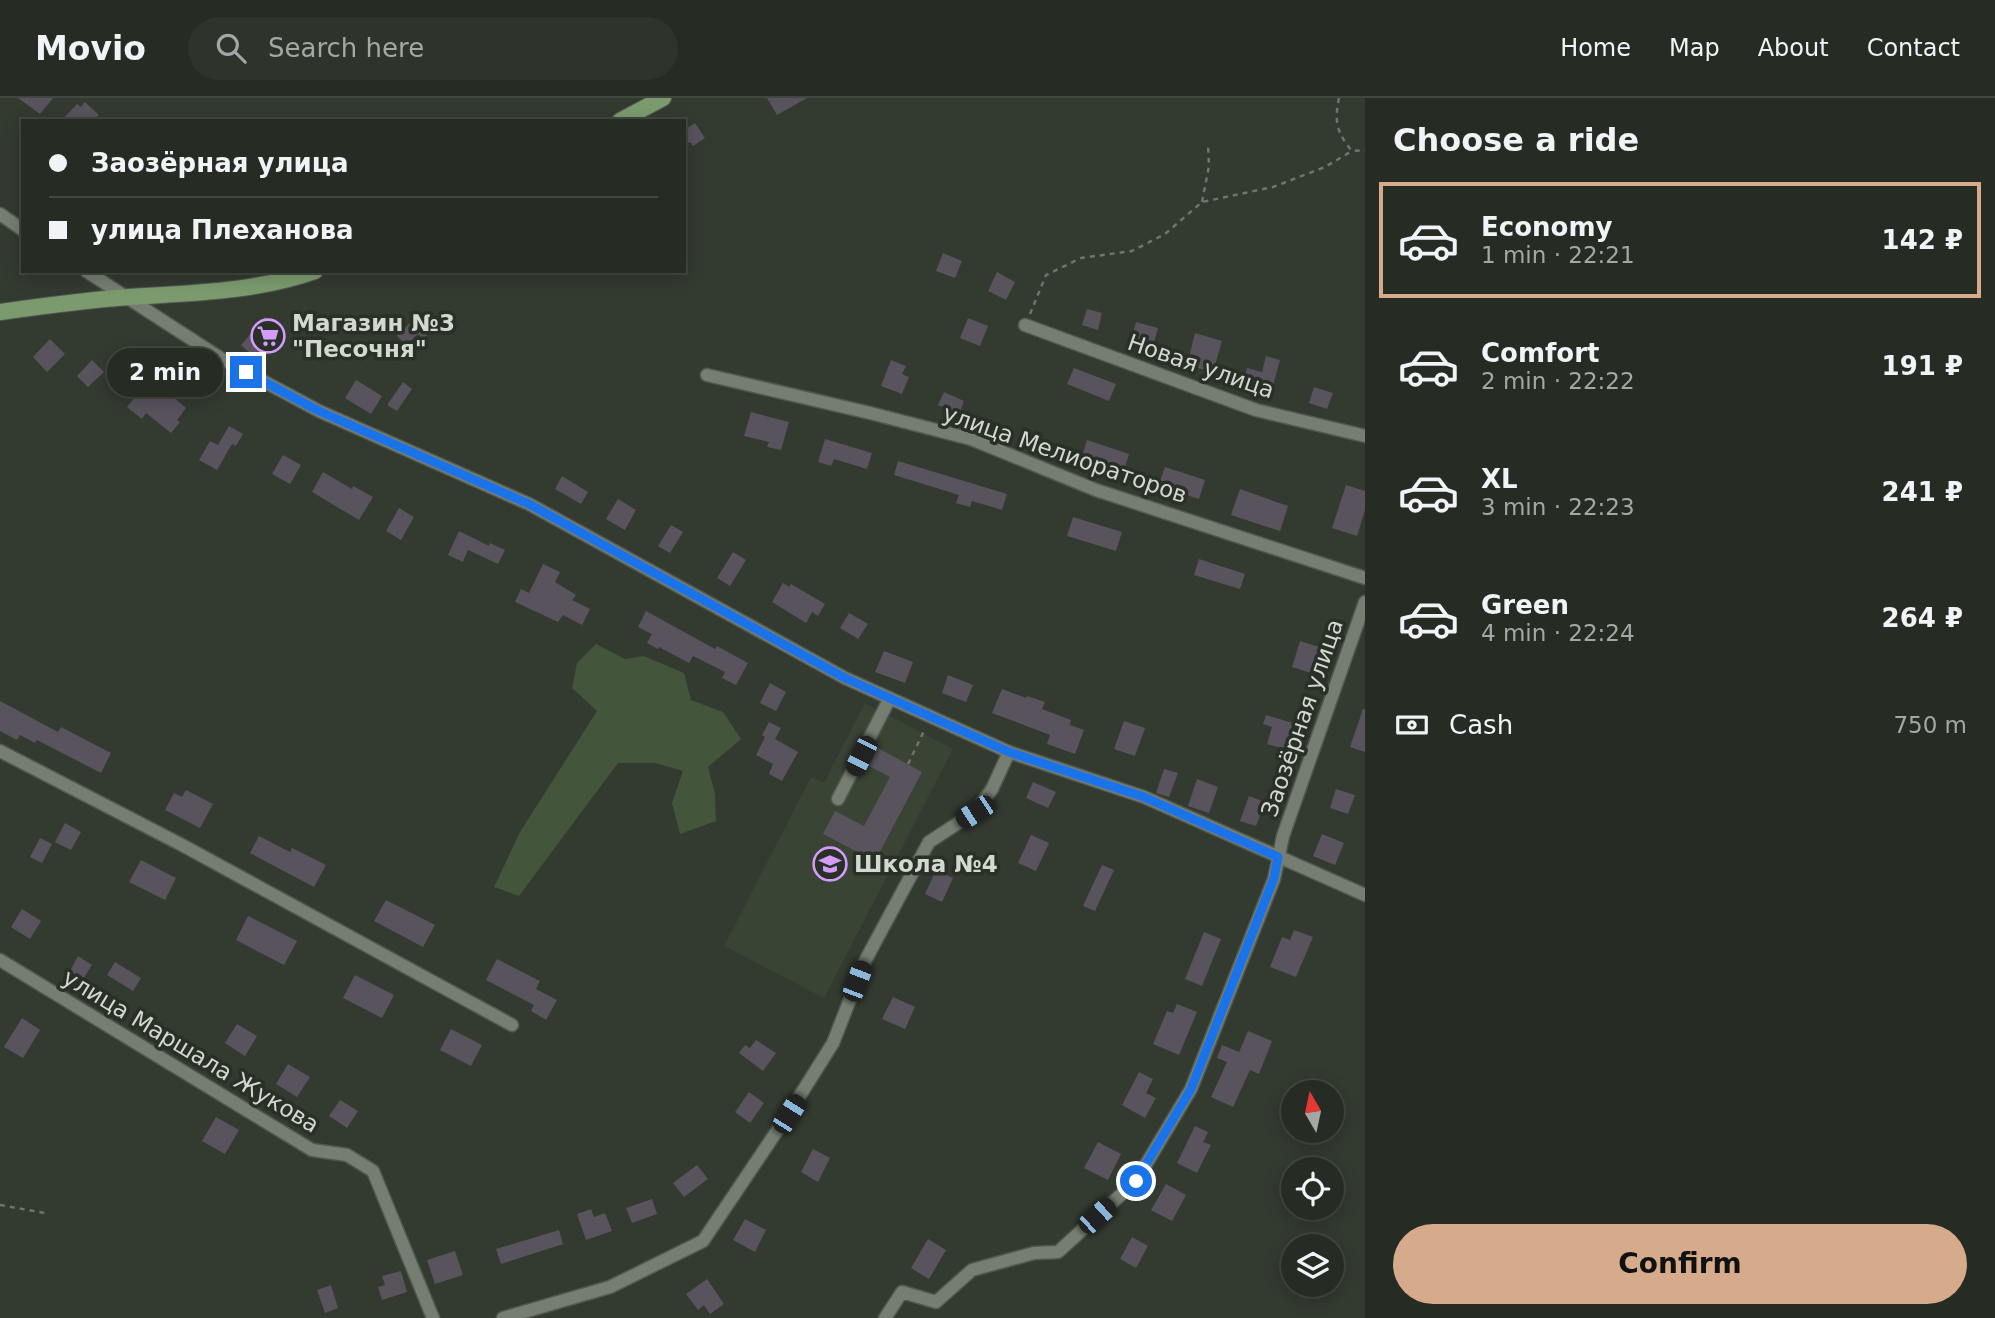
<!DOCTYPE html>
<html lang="en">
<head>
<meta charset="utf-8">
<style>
  :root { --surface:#262c24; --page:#2e342c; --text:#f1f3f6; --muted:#a4a7a6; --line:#424841; --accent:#d6ab8b }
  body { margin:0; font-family:"DejaVu Sans",sans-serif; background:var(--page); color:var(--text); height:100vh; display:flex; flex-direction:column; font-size:26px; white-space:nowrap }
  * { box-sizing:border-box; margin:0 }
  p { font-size:23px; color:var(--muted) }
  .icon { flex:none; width:38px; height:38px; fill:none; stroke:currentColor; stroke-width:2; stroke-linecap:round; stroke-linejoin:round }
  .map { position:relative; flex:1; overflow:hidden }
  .panel { display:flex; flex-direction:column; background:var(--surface); width:630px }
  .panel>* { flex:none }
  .top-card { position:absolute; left:21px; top:21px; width:665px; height:154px; border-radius:0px; box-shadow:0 4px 18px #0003,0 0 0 2px var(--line); display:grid; align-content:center; height:154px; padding:0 28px; background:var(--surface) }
  .needle { width:46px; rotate:351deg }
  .buttons { position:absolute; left:1281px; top:982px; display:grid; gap:14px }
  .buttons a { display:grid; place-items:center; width:63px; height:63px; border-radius:50%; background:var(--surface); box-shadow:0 4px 18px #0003,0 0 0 2px var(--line); font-size:35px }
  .end { position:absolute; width:32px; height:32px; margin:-16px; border:9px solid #1a73e8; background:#fff; box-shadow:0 0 0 4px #fff }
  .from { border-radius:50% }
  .bubble { position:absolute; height:49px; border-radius:24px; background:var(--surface); box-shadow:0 4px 18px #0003,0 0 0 2px var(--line); font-size:23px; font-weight:600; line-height:49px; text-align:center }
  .car { position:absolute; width:21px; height:42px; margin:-21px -10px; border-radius:9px; box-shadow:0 0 5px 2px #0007; background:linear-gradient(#222 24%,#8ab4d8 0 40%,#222 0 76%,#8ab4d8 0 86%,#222 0) }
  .top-card b { display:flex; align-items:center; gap:24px; height:66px; font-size:26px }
  .top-card b+b { border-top:2px solid var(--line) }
  .top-card i { width:18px; height:18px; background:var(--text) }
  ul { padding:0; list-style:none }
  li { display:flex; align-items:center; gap:21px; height:116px; margin:0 14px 10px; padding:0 14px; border:4px solid transparent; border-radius:0px }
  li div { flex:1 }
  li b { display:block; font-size:26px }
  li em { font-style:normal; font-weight:600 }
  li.current { border-color:var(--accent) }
  li>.icon { width:63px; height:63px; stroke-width:1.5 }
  h2 { padding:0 28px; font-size:32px; line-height:84px }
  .pay { display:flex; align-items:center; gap:18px; height:77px; padding:0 28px; font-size:26px }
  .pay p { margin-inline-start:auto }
  .action { display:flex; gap:14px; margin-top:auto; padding:14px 28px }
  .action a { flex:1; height:80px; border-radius:42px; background:var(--accent); color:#111; font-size:28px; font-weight:600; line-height:80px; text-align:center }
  header { display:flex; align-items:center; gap:42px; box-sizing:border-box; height:98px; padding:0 35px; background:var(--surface); border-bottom:2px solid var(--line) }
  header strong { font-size:33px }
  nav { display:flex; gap:38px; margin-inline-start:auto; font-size:24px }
  .search { width:490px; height:63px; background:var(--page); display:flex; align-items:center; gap:18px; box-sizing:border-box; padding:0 24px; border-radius:38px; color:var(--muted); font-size:26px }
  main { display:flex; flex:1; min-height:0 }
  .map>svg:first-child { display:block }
  .built { fill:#394435 }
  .green { fill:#43553b }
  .building { fill:#59535e }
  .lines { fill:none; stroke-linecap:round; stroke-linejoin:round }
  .minor-casing { stroke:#525850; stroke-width:15 }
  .major-casing { stroke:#525850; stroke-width:18 }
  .path { stroke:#6f756c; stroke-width:2.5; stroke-dasharray:5 5; stroke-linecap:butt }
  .minor { stroke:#767e72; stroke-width:12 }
  .major { stroke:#7b9b6e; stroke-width:16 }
  .route { stroke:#1a73e8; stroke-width:9 }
  .labels { text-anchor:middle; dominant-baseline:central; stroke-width:7; stroke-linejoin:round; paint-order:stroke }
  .poi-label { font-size:23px; font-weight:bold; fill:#d4d8d2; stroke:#293026; text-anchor:start }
  .street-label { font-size:23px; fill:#d4d8d2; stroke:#293026 }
</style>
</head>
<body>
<header>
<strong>Movio</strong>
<div class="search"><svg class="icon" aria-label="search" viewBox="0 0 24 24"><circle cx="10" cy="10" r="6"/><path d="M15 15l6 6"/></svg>Search here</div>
<nav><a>Home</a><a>Map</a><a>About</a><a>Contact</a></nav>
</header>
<main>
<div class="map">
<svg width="1365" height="1220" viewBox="0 0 1365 1220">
  <rect width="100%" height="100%" fill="#333a30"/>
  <!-- built -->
  <path class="built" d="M865,605L953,651L824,900L724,848L811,679L824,685Z"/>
  <!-- green -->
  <path class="green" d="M596,546L625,561L644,558L684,575L691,602L723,614L741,641L708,669L715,696L716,723L680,736L672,705L683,673L655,665H618L519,798L494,789L520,734L597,613L572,590L577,565Z"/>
  <!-- building -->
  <path class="building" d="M18,0H53L40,16Z
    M767,0H807L777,17Z
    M85,4L99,17L94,23H61L77,6L81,9Z
    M695,25L705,40L693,48L690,44L684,48V32Z
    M943,155L962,163L955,180L936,173Z
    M997,174L1015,184L1006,202L988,193Z
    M1087,211L1102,215L1098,232L1082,227Z
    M265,219L283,235L258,263L241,247Z
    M416,219L430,234L423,241L418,236L406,247L397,238Z
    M968,220L988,228L980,248L960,240Z
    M1136,224L1158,230L1152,251L1130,246Z
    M1195,235L1222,243L1213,274L1187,267Z
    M50,241L65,256L47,274L33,259Z
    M1266,258L1280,262L1272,291L1243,284L1247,270L1262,274Z
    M92,262L104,274L88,289L77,278Z
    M891,262L906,268L902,276L909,279L902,296L881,288Z
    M1074,270L1116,286L1109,303L1067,286Z
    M149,282L171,300L172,298L186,310L177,322L180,324L171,335L146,315L142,321L127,309Z
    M356,282L382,298L371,316L345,300Z
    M403,284L412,291L397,313L387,307Z
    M1314,289L1333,295L1327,311L1309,305Z
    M944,294L964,303L959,316L938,307Z
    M751,314L789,324L781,352L767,349L769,344L744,338Z
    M229,328L243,336L236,348L232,346L217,372L199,362L210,343L218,347Z
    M825,341L872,355L867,371L834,361L831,368L818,364Z
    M1087,342L1129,356L1123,375L1081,362Z
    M283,357L301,367L290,386L272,376Z
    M898,363L1007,396L1002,412L972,403L970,409L956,405L959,397L894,377Z
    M1165,369L1205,382L1199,401L1158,388Z
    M323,374L352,391L353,388L373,399L359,422L312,394Z
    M562,378L588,394L581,406L555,391Z
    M1346,387L1365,393V412L1357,438L1332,430Z
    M1240,391L1288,408L1280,433L1231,417Z
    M618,401L636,412L625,432L606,421Z
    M399,410L414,419L401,442L386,433Z
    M1073,419L1122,434L1116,453L1067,438Z
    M671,427L683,434L670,455L658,448Z
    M459,433L489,448L490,445L505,452L498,466L468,452L463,464L448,457Z
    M733,454L746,462L730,488L717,480Z
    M1199,461L1245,476L1240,491L1194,477Z
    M543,466L560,474L555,484L576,497L572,502L590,511L582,527L563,517L558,524L515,504L521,491L529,495Z
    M783,485L789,489L791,486L825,506L818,518L812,514L806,525L772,504Z
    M646,513L715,551L717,548L748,565L736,587L722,580L725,574L693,558L689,565L659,549L658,551L647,545L652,536L638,529Z
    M849,515L868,526L858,541L840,530Z
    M1300,543L1319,549L1311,575L1292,569Z
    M884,553L913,564L905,585L875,574Z
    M948,577L973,587L966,604L942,595Z
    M770,585L786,594L776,613L760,605Z
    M1002,591L1026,600L1027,598L1045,604L1042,611L1071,622L1070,627L1084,632L1075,656L1047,646L1050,637L992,615Z
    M0,603L58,634L61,629L111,655L101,675L37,642L35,645L20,637L17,642L0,633Z
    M1363,611H1365V654L1350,649Z
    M1266,617L1293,625L1285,651L1267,646L1272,629L1263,626Z
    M1124,623L1145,630L1135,658L1114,651Z
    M769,624L781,630L775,641L798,654L782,683L769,676L773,666L756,657L765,639L762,637Z
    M878,650L922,674L875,763L823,736L835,713L864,728L890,679L869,668Z
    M1164,671L1178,675L1169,699L1156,695Z
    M1197,681L1218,689L1209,715L1188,708Z
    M1033,684L1056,694L1048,710L1026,700Z
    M1336,691L1355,697L1348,716L1330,710Z
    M186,692L213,706L200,730L165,712L174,695L182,699Z
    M1249,698L1265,704L1256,728L1240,723Z
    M65,725L81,734L71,752L55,744Z
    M1322,736L1344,745L1335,767L1313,758Z
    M1031,737L1049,745L1036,773L1018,765Z
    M259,738L290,754L292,750L326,767L314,789L250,755Z
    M40,740L52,746L42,765L30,759Z
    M141,762L176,780L165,802L129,784Z
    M1102,767L1114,772L1095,813L1083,808Z
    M936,772L953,780L942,804L925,796Z
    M386,802L435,827L423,849L374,823Z
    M22,811L41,823L30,841L11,829Z
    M248,818L297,843L284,867L236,842Z
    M1294,832L1313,839L1296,879L1270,869L1282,839L1290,842Z
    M1204,834L1221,841L1202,888L1185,881Z
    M78,858L92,867L83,881L70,873Z
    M497,861L540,883L536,891L557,902L546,922L531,913L534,907L486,882Z
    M115,864L141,880L133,893L107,877Z
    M355,877L394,897L382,920L343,900Z
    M893,899L915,909L905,931L882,921Z
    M1177,906L1197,914L1179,957L1153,946L1167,913L1173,915Z
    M22,920L40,932L23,960L4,949Z
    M237,926L257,938L245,958L225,945Z
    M451,931L482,947L471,968L440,952Z
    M1248,933L1272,943L1259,976L1250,972L1233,1009L1211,999L1227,964L1217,960L1222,947L1239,954Z
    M756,942L776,955L763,973L739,955L745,947L750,950Z
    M288,966L310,979L297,999L276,986Z
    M1139,974L1153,981L1146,995L1156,1000L1145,1020L1122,1007Z
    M749,994L764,1005L750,1025L735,1014Z
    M340,1002L358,1013L347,1030L329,1018Z
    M216,1019L239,1032L225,1056L202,1043Z
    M1195,1028L1208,1034L1203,1044L1211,1047L1197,1075L1177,1065Z
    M1098,1044L1121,1056L1108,1082L1084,1070Z
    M813,1051L830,1060L818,1084L801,1074Z
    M697,1067L708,1081L684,1099L673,1085Z
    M1166,1086L1186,1097L1172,1123L1151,1112Z
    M652,1101L657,1116L632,1125L626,1110Z
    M591,1111L594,1119L605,1115L612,1133L586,1142L577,1116Z
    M745,1121L766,1132L755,1154L733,1142Z
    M559,1132L563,1146L501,1166L496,1151Z
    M1132,1139L1148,1148L1136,1170L1120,1161Z
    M928,1141L946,1152L929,1181L911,1170Z
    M455,1153L463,1177L435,1186L427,1162Z
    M401,1173L407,1194L382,1202L378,1189L385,1187L382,1178Z
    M707,1181L724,1206L710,1216L704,1207L698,1212L686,1196Z
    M331,1187L338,1210L325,1215L317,1192Z"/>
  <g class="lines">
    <defs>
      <path id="minor" d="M0,116L23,132
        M86,173L222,261L319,313L529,406L845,580L1009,654L1144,699L1365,797
        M1025,227L1256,312L1365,338
        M707,277L870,315L971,341L1096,392L1365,480
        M0,653L182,747L512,927
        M838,701L890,600
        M0,862L312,1052L347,1057L373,1073L433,1220
        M503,1220L610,1189L703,1143L789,1015L833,945L865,863L929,744L975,714L992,691L1009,654
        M885,1220L902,1194L936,1204L972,1172L1034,1155L1058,1154L1136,1083L1191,991L1274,781L1283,738L1365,504"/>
      <path id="major" d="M620,23L663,0
        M0,214C43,208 86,202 129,199C191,195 256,194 315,173"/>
    </defs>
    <!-- minor casing -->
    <use href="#minor" class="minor-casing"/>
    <!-- major casing -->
    <use href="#major" class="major-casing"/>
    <!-- path -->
    <path class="path" d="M1339,0C1334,24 1337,35 1352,53L1365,52
      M1202,104L1209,68L1208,45
      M1030,216L1046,177L1081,160L1132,153L1165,136L1202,104L1273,89L1325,69L1352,53
      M908,666L925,631
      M0,1107L45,1115"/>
    <!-- minor -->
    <use href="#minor" class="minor"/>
    <!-- major -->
    <use href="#major" class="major"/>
  </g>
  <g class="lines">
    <!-- route -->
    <path class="route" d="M246,274L319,313L529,406L845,580L1009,654L1144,699L1278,759L1274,780L1191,991L1136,1083"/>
  </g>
  <!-- icons -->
  <defs>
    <symbol id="supermarket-ring" viewBox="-11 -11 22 22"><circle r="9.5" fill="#293026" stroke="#d39cfc" stroke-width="1.5"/><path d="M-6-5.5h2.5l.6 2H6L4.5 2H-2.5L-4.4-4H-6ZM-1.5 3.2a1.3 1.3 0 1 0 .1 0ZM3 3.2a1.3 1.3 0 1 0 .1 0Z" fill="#d39cfc"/></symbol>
    <symbol id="school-ring" viewBox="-11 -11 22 22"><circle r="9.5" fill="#293026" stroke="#d39cfc" stroke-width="1.5"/><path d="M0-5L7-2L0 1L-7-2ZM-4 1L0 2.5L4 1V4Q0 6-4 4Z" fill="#d39cfc"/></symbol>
  </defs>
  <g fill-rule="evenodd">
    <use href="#supermarket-ring" x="249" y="219" width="38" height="38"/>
    <use href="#school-ring" x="811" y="747" width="38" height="38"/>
  </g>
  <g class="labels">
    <!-- poi labels -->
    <g class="poi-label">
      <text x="292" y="225">Магазин №3<tspan x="292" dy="26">"Песочня"</tspan></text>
      <text x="854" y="766">Школа №4</text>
    </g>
    <!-- street labels -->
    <g class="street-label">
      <text transform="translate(1201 268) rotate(19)">Новая улица</text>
      <text transform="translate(1065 356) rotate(19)">улица Мелиораторов</text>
      <text transform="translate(1302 620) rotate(-71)">Заозёрная улица</text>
      <text transform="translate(191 953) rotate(31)">улица Маршала Жукова</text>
    </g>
  </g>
</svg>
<div class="buttons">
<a><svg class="needle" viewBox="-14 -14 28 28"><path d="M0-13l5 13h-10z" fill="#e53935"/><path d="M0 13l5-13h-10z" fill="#a4a7a6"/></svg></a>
<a><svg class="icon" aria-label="locate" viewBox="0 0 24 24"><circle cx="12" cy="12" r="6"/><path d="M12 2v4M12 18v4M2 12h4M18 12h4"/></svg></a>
<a><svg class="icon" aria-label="layers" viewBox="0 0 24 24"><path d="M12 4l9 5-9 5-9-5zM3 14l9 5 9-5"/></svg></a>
</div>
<i class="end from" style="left:1136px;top:1083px"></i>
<i class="end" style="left:246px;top:274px"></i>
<div class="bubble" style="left:107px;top:250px;width:116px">2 min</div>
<i class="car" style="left:861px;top:658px;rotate:207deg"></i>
<i class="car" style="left:975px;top:714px;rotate:237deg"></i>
<i class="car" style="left:857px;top:883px;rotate:21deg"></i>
<i class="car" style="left:789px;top:1016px;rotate:32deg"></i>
<i class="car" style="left:1097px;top:1118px;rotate:48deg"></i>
<div class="top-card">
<b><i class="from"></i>Заозёрная улица</b>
<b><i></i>улица Плеханова</b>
</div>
</div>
<section class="panel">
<h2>Choose a ride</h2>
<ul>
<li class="current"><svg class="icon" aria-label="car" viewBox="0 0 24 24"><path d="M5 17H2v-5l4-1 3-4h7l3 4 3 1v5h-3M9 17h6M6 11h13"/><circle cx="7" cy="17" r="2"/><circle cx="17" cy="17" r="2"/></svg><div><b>Economy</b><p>1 min · 22:21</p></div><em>142 ₽</em></li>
<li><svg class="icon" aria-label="car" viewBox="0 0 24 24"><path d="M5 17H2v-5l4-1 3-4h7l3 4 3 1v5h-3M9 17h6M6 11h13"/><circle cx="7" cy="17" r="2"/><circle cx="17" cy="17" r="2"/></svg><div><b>Comfort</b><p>2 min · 22:22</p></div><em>191 ₽</em></li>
<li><svg class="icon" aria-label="car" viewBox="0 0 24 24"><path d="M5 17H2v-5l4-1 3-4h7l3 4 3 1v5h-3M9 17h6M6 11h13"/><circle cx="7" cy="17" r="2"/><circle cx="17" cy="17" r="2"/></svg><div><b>XL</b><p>3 min · 22:23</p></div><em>241 ₽</em></li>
<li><svg class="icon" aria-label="car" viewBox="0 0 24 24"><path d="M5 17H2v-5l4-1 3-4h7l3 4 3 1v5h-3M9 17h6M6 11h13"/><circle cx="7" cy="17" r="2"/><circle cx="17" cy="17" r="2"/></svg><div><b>Green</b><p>4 min · 22:24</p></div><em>264 ₽</em></li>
</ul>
<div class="pay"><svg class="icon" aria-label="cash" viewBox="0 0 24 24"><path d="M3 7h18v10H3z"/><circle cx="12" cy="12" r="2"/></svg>Cash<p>750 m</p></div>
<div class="action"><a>Confirm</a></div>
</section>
</main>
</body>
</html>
